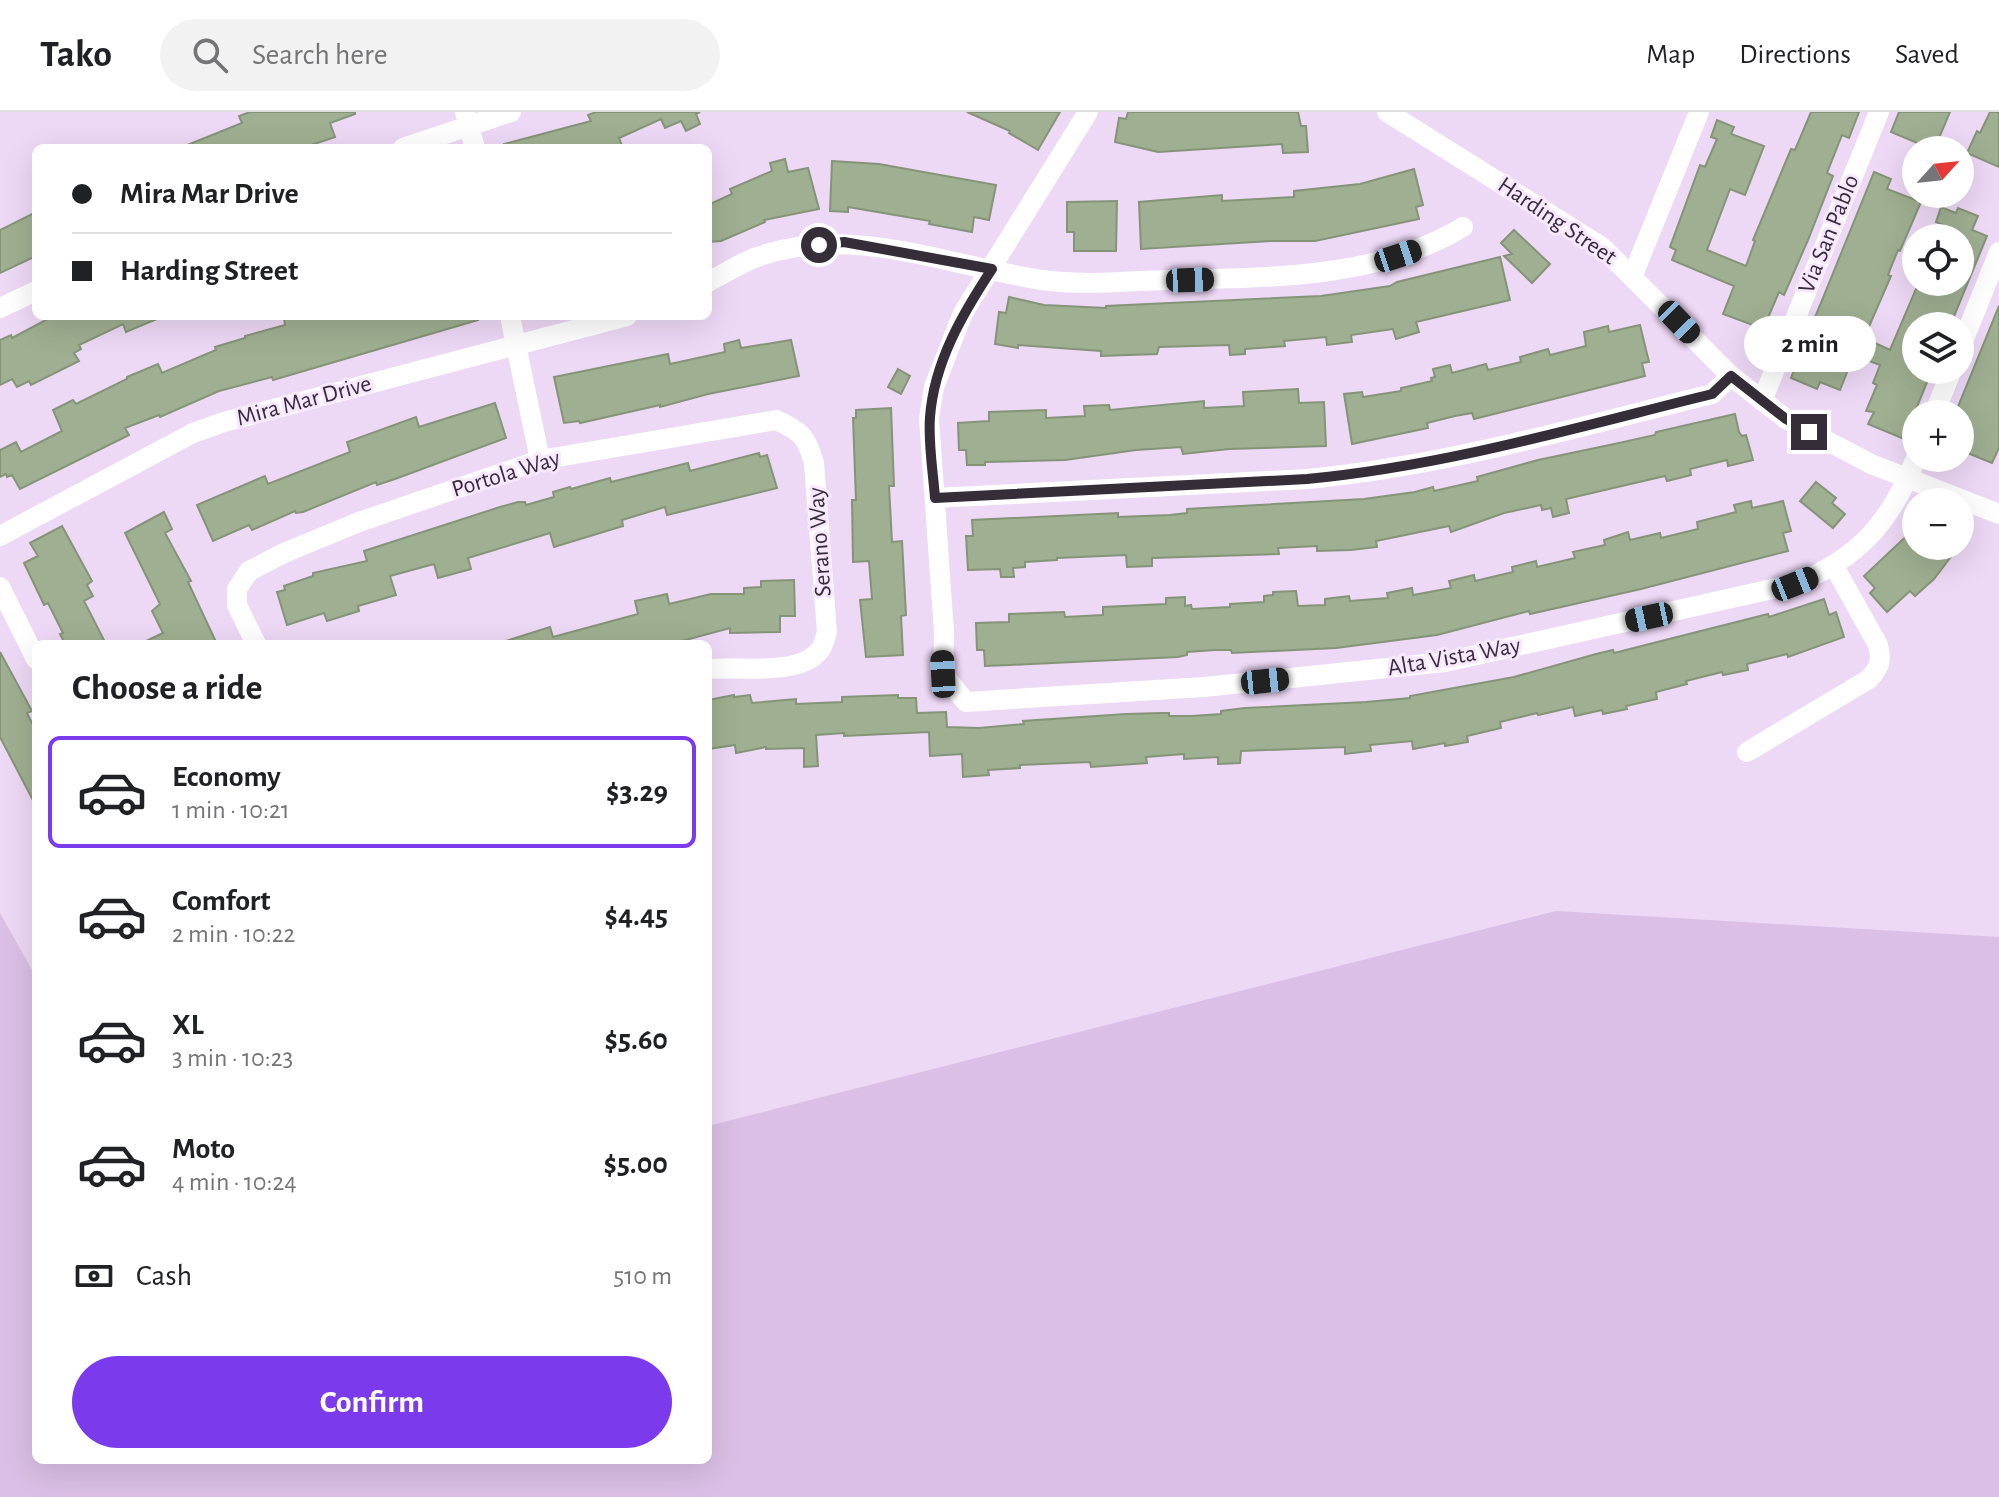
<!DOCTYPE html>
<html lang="en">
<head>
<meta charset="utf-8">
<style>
  :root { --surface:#fff; --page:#f2f2f2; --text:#202124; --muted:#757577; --line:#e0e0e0; --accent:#7c3aed }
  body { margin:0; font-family:"Alegreya Sans",sans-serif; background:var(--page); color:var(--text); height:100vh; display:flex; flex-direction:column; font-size:30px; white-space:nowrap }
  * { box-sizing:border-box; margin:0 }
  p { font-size:26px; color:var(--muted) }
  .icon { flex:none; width:44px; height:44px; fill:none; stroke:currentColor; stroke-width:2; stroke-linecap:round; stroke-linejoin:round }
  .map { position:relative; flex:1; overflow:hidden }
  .details { position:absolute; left:32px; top:528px; width:680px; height:824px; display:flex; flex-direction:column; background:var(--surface); border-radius:12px; box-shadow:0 8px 32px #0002 }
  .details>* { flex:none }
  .hud { position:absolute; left:32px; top:32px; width:680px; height:176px; border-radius:12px; box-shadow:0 8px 32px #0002; display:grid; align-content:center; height:176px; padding:0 40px; background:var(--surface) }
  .needle { width:52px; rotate:63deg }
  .controls { position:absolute; left:1902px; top:24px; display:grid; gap:16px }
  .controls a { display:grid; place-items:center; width:72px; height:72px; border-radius:50%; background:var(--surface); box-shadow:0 8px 32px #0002; font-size:40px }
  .end { position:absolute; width:36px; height:36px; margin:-18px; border:10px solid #352d38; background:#fff; box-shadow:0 0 0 4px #fff }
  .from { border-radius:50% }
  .bubble { position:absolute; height:56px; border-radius:28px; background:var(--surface); box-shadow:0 8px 32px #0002; font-size:26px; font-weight:700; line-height:56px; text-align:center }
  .car { position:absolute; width:24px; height:48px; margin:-24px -12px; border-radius:10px; box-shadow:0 0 6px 2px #0007; background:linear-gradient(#222 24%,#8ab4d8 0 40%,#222 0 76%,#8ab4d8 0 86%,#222 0) }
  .hud b { display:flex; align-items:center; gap:28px; height:76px; font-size:30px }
  .hud b+b { border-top:2px solid var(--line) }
  .hud i { width:20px; height:20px; background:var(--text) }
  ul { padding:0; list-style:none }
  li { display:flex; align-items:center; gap:24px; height:112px; margin:0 16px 12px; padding:0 24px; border:4px solid transparent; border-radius:12px }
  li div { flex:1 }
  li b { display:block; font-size:30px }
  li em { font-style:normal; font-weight:700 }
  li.on { border-color:var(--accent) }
  li>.icon { width:72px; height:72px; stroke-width:1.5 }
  h2 { padding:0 40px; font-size:36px; line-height:96px }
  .pay { display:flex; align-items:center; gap:20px; height:88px; padding:0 40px; font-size:30px }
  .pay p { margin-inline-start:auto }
  .primary-button { display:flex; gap:16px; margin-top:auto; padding:16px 40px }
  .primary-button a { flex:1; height:92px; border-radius:48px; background:var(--accent); color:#fff; font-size:32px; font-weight:700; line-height:92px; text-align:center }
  header { display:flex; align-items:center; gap:48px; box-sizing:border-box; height:112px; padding:0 40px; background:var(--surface); border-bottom:2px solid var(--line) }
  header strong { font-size:38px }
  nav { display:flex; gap:44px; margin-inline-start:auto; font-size:28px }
  .search { width:560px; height:72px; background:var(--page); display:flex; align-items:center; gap:20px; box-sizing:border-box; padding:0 28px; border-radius:44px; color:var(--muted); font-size:30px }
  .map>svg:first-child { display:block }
  .green { fill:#dbbfe6 }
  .building { fill:#9faf91; stroke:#859478; stroke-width:2 }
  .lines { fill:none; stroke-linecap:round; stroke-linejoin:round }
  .minor { stroke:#fff; stroke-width:20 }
  .route { stroke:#352d38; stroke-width:10 }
  .labels { text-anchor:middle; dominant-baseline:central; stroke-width:6; stroke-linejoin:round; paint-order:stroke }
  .street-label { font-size:24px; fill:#352d38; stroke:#f8e7ff }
</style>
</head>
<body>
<header>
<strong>Tako</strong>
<div class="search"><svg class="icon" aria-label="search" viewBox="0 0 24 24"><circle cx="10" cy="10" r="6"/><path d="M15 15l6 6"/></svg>Search here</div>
<nav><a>Map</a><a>Directions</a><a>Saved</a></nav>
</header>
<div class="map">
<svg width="1999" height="1385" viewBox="0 0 1999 1385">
  <rect width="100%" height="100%" fill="#edd8f5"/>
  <!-- green -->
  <path class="green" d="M1556,799L1999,825V1385H0V801L36,865V1348H708V1014Z"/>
  <!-- building -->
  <path class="building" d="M250,0H355V2L330,11L335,25L302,36H180L242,11L239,4Z
    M596,0H700L696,2L700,12L686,19L681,9L665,16L661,7L619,26L623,36H505L504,32L591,9L588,3Z
    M967,0H1060L1038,38L1009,21L1010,19Z
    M1128,0H1298L1301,14H1306L1308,40L1283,41L1282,32L1158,40L1115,30L1119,6L1126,7Z
    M1811,0H1859L1849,26L1842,23L1827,61L1833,64L1808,128L1784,183L1779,180L1767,208L1773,210L1766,226L1750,220L1753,213L1723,202L1734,174L1672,148L1676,138L1670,135L1700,53L1705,55L1717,27L1711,25L1717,8L1734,15L1731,22L1764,34L1745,83L1730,77L1707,138L1746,154L1755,129L1753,128L1791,37L1795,38Z
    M1899,0H1950L1934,38L1891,20Z
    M1990,0H1999V55L1967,41L1977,19L1980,21Z
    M785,47L788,60L808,56L819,97L764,108L765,110L721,129L708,130V93L732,82L730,77L772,59L770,51Z
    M832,49L879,52L996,73L989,108L974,105L972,120L929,112L930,109L848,95V100L830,99Z
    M1414,57L1423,93L1416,95L1419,107L1315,129H1271L1141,137L1139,90L1222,83V89L1294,85V79L1360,72Z
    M1874,60L1891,67L1887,77L1921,90L1900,139L1898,138L1888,163L1891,164L1864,226L1890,238L1919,170H1960V126H1946L1950,116L1936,110L1941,95L1956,101L1958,96L1978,104L1972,118L1987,124L1950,214H1916V258H1932L1904,327L1868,312L1874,300L1866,299L1877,273L1873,271L1880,253L1854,243L1840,278L1820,270L1817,277L1791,266L1805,231L1802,230L1808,214L1811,215L1823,186Z
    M1117,89L1116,139H1074V120H1067V90Z
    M36,100V144L0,161V118Z
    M1514,118L1550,152L1532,171L1504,144L1512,142L1501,131Z
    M1500,145L1510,188L1416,210L1419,220L1396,227L1393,217L1351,223L1352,230L1327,233L1326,225L1284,229L1285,234L1245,237V242L1230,243L1229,233L1159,235L1157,242L1101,244V239L1018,233V236L995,232L999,200L1006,201L1009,185L1044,193L1106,196V194L1321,184L1390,174L1397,170Z
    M1999,194V336L1992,351L1960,338V302H1955Z
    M44,204H164L126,220L123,212L79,233L81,237L74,241L79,249L31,273L29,269L17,275L12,267L0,273V228L11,223L12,226L46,208Z
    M292,204H477L478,208L273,268L272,265L219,279L160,305L159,303L125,316L129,323L20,377L12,363L7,365L6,362L0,365V338L16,330L21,340L62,319L53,298L73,288L76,292L127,267V265L158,252L162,261L216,238L215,235L245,226V224L285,213L284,206Z
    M1640,213L1649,250L1642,251L1645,264L1474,307L1472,301L1455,304L1427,311L1428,316L1352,332L1344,282L1362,280L1363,285L1401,279V276L1432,269L1431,266L1435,265L1433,257L1450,253L1452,261L1486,252L1488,258L1521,250L1520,245L1548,237L1550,243L1586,234L1584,220L1608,214L1609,220Z
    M739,228L741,236L791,228L799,264L708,282L660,295V293L580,311L579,309L564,311L554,265L668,242L670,252L725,240L724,232Z
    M898,257L910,264L901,282L888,275Z
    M1298,277L1299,291L1324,290L1326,334L1229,337L1183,342L1181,335L1136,338L1065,348L985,350V353H967L966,338H959L958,311L989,309V300L1046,298V306L1085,304L1084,294L1109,293L1110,298L1204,289V296L1244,294L1243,280Z
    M495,291L506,326L395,367L377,373L376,370L303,400L296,401L295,399L252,418L249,413L213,429L197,393L265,364L268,372L350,340L347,330L416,305L419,315Z
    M891,296L894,374H889L892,430L902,429L906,503L901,504L903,543L866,545L860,488L872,487L869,449L853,450L852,388H856L853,306H856V298Z
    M1735,302L1739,320L1742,324L1746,323L1753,348L1728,354L1727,348L1690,357L1691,363L1667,369L1665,364L1566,387L1569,401L1553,405L1551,396L1542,398L1541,393L1504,401L1451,420L1449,414L1376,429L1377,435L1351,438L1317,439V434L1278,436L1279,442L1152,446V454L1127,455L1126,443L1057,446V448L1025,450V455L1013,456L1014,465H1001L1000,457L968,458L966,424H973L972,408L1118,401V405L1170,403L1187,401V397L1364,387L1415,380L1433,375L1434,379L1478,369L1477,365L1538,348L1619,331L1655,323L1656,320Z
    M759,341L760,345L767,343L777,376L667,403L665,395L622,408L623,414L554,435L550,421L468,446L471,457L438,466L434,452L390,464L396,483L358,494L359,499L327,509L324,501L287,513L277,480L285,478L284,474L313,464V461L367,449L364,439L500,395L518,390H525L526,393L554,385L553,380L570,375L571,377L610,366L611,370L688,351L690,359Z
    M1816,370L1836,386L1832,391L1845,402L1833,416L1800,389Z
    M1751,389L1752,396L1783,389L1791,419L1783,421L1788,439L1641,477L1530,502L1529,499L1437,523L1336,536L1232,541L1231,538H1215L1187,540V543L1178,545L1010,553L985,554L984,538H977L976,511L1009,510V502L1064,500L1065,505L1103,503V495L1166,492V486L1185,485V494L1191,493L1192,497L1230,495V492L1264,490V484L1273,483V480L1296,479L1298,494L1325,493V487L1349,484L1350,489L1388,486L1387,481L1412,476L1413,483L1451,476L1449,469L1474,463L1475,469L1513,460L1512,455L1536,449L1537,455L1575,446L1573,440L1605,433L1604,428L1628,420L1630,428L1660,421L1661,426L1698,417L1697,410L1736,400L1734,393Z
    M164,400L172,417L165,421L191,469L188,470L217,532H140L163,521L152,499L160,492L125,421Z
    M62,414L92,469L87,473L93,484L84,489L104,528L97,532H65L60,522L63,521L48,491L44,493L24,451L38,444L30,431Z
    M1916,415V434H1959L1934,467L1915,484L1910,479L1887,500L1870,481L1875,476L1864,464Z
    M794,468L795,504H780V520L730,521V516L678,530L679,532H507L506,529L550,515L553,525L638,502L635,489L667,482L669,492L711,482H744V476L761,475V469Z
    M1824,487L1829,503L1836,500L1844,525L1788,545L1787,542L1747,552L1748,558L1723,563L1722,560L1686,569L1687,572L1656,580L1657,587L1626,594L1627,597L1603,602L1602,598L1575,604L1573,595L1538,603L1537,601L1500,610L1501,616L1467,624L1468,630L1445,634V631L1413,637L1412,629L1370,633L1371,639L1345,642V635L1241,639L1240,651L1218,652V645L1184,647V642L1146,645L1147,651L1091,655L1090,650L1020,653V656L988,658L989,663L963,665L962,642L930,644L929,620L844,624V621L816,623L818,654L804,655V636L766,637V635L736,641L735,633L708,637V588L734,583V585L750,583L752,591L796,587V592L842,590V585L898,583V586H916L917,601L946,600L947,615L979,616L1024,612L1023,609L1126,602L1161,601H1169V604H1191L1221,602V599L1245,596L1366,590L1410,586V584L1514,565L1596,542L1613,538L1614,541L1768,502L1769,505Z
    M0,540L32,599L27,601L36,619V694L0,625Z"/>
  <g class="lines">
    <!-- minor -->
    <path class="minor" d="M465,0L475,36
      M1088,0L963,201L934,275L929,306L944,520L943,562L966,590L1204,575L1445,550L1795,472C1859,446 1891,410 1916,346
      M1387,0L1602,135L1731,264L1786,307L1871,352L1999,402
      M403,36L511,0
      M1633,163L1699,0
      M708,170C724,162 740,151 757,145C851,111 948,154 1042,168C1084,174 1128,169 1169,168C1270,165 1375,168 1463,115
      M0,196L36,179
      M510,204L540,348
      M1960,237L1999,140
      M1762,289L1879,0
      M1934,302L1952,258
      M935,386L1307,367C1445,354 1578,315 1712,282L1731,264
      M0,424L193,321L224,310L627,204
      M0,475L36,547
      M256,532L237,493V477L249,459L284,441L359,410L540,348L776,308C801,319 807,325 814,351L827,520C825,526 824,533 820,538C799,565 739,554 708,557
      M1747,640L1869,567C1880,555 1882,548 1878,533L1834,454"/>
  </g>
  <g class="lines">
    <!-- route -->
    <path class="route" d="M819,133L844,130L992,157C963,201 934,250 930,305C928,331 933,359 935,386L1307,367C1445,354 1578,315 1712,282L1731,264L1786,307L1809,320"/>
  </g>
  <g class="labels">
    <!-- street labels -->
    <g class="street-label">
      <text transform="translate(1557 109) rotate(34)">Harding Street</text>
      <text transform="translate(1829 122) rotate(-68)">Via San Pablo</text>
      <text transform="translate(304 289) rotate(-15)">Mira Mar Drive</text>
      <text transform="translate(506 362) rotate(-17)">Portola Way</text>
      <text transform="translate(820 430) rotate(-94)">Serano Way</text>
      <text transform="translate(1454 545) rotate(-10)">Alta Vista Way</text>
    </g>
  </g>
</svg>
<div class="controls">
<a><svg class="needle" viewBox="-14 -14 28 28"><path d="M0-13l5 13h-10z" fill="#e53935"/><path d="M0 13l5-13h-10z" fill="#757577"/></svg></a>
<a><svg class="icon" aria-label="locate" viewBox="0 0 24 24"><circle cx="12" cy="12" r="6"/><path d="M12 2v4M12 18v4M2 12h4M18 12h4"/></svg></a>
<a><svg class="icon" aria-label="layers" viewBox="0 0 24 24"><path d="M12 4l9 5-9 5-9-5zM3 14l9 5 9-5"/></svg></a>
<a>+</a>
<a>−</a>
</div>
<i class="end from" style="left:819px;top:133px"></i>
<i class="end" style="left:1809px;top:320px"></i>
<div class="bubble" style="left:1744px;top:204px;width:132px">2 min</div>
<i class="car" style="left:1398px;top:144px;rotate:72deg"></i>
<i class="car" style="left:1190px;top:168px;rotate:88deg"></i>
<i class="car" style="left:1679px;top:210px;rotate:136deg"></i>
<i class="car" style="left:1795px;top:472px;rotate:68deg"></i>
<i class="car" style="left:1649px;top:505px;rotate:258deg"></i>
<i class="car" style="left:943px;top:562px;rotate:357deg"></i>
<i class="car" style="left:1265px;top:569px;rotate:84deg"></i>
<div class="hud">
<b><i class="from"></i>Mira Mar Drive</b>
<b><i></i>Harding Street</b>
</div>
<section class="details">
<h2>Choose a ride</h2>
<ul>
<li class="on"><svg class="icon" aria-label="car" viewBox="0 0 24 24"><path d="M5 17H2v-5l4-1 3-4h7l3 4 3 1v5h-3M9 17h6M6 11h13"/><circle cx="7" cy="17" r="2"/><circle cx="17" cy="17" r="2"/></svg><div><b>Economy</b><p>1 min · 10:21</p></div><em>$3.29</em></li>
<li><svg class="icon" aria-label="car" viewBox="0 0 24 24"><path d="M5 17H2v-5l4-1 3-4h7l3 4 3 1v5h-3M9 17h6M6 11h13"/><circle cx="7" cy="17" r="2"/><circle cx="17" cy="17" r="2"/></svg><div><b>Comfort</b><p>2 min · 10:22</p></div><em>$4.45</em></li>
<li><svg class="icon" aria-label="car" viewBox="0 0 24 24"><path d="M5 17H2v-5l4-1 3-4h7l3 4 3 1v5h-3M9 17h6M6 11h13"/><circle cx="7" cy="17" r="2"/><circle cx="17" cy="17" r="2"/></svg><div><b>XL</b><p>3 min · 10:23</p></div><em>$5.60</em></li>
<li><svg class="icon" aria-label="car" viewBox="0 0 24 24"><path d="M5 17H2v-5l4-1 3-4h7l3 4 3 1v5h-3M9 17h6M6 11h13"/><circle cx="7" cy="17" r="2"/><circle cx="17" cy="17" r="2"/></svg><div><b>Moto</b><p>4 min · 10:24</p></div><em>$5.00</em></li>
</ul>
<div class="pay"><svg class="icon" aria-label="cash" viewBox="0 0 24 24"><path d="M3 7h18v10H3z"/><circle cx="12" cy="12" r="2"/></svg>Cash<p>510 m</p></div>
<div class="primary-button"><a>Confirm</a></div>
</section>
</div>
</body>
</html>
